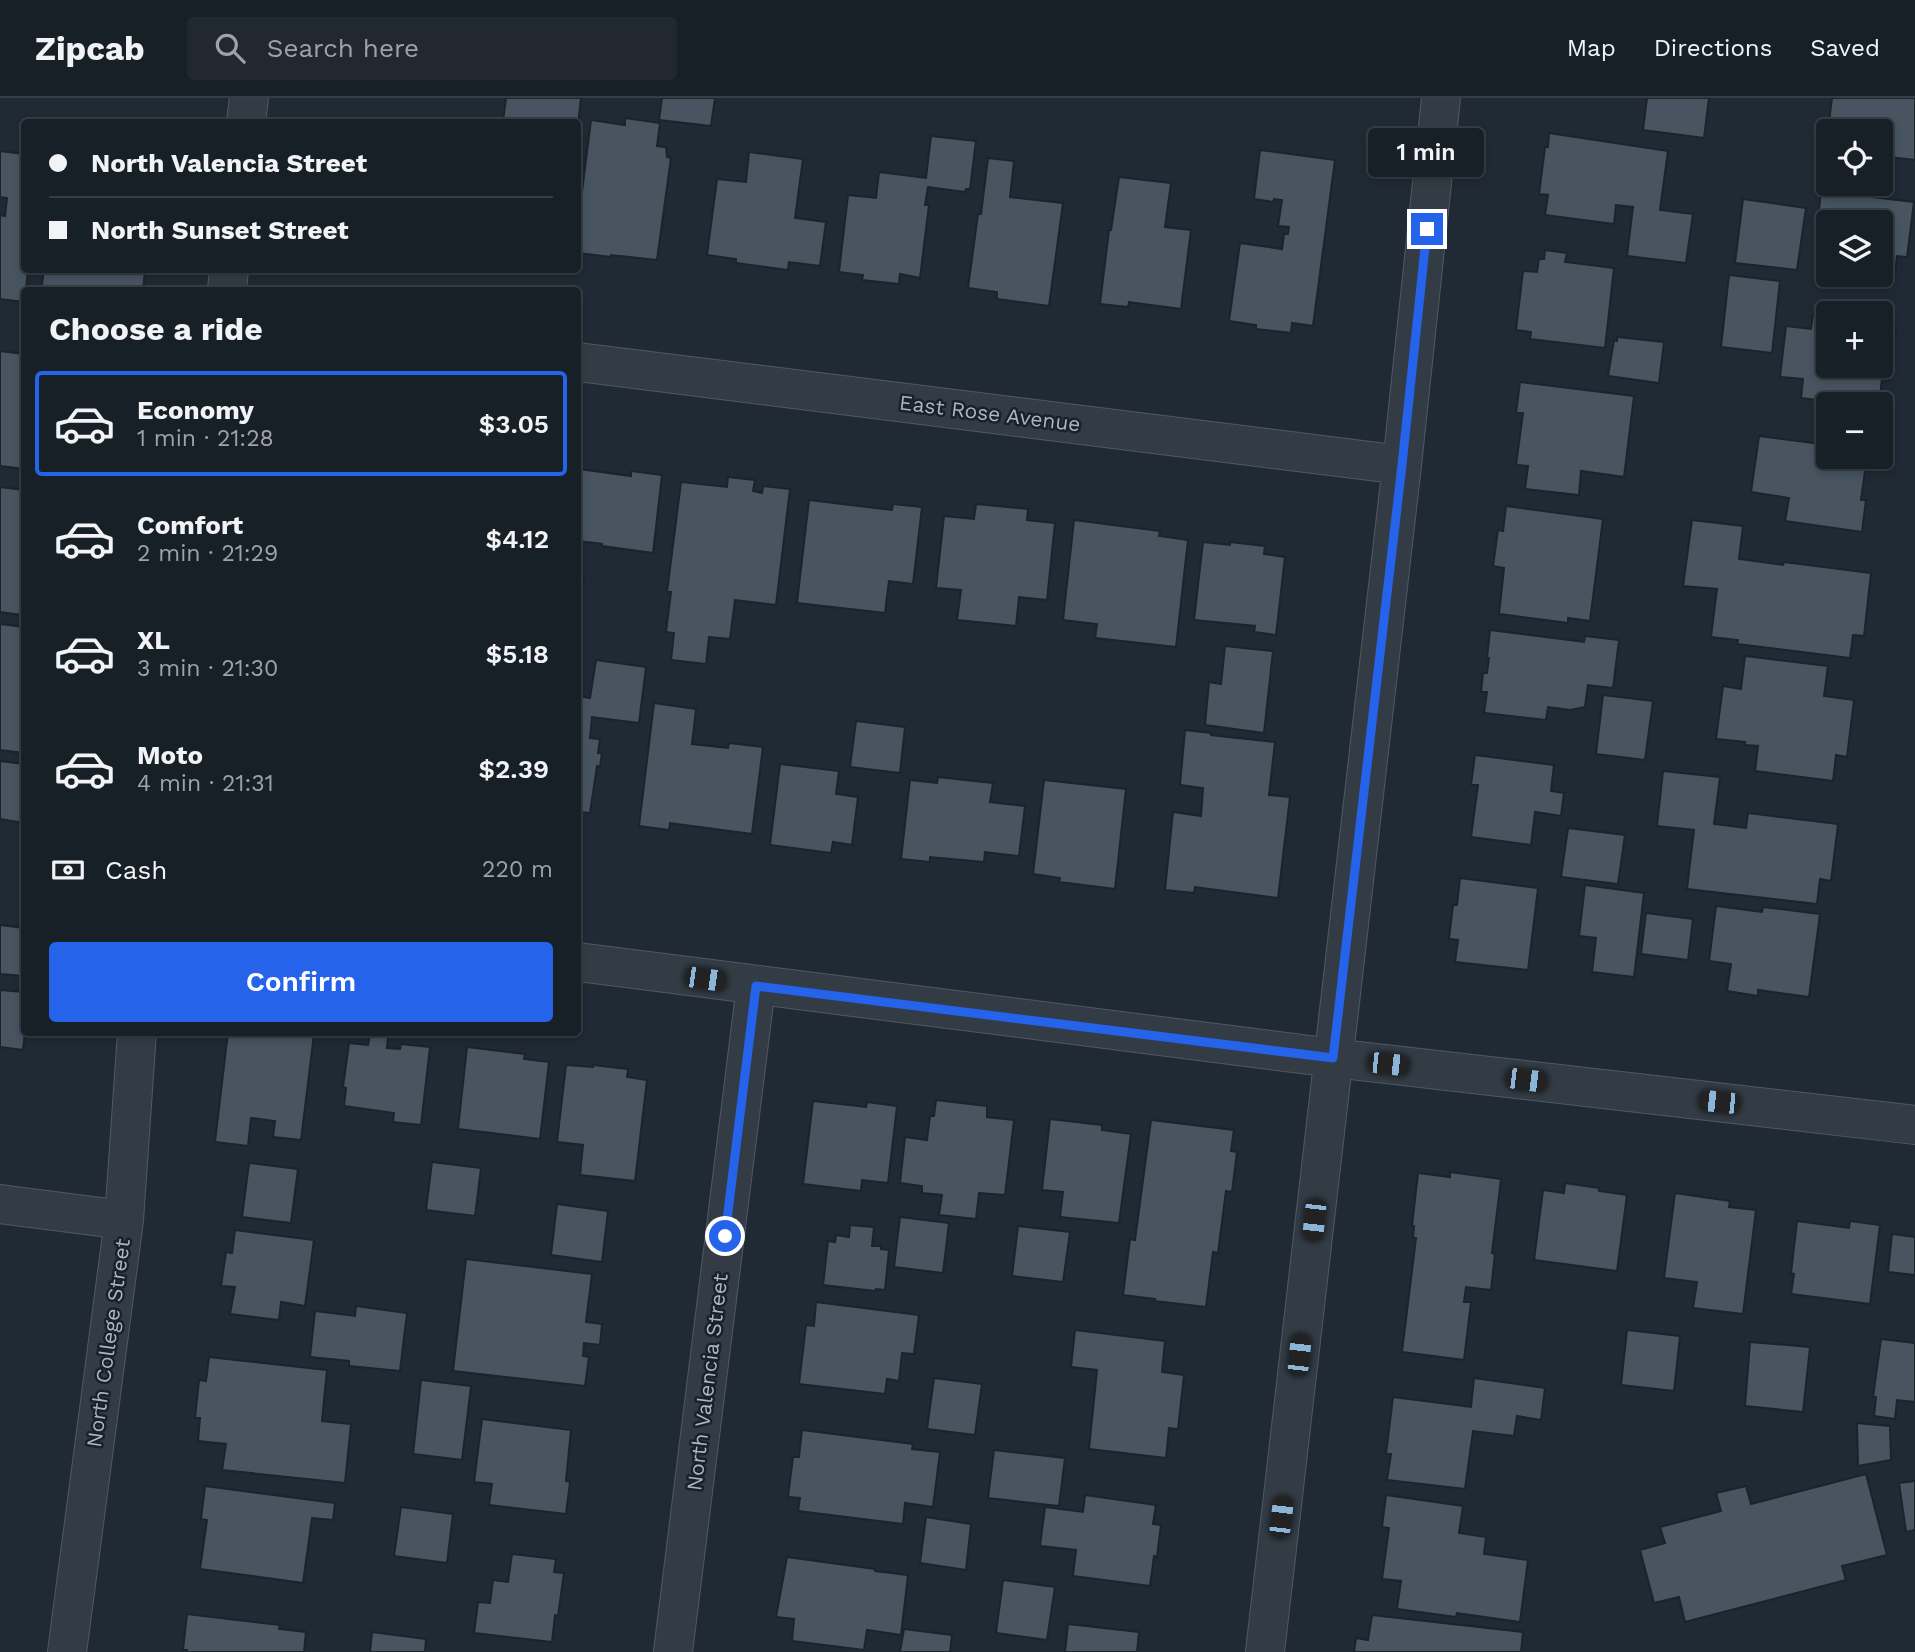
<!DOCTYPE html>
<html lang="en">
<head>
<meta charset="utf-8">
<style>
  :root { --surface:#182027; --page:#21282f; --text:#f1f3f6; --muted:#9fa3a7; --line:#363e44; --accent:#2563eb }
  body { margin:0; font-family:"Work Sans",sans-serif; background:var(--page); color:var(--text); height:100vh; display:flex; flex-direction:column; font-size:26px; white-space:nowrap }
  * { box-sizing:border-box; margin:0 }
  p { font-size:23px; color:var(--muted) }
  .icon { flex:none; width:38px; height:38px; fill:none; stroke:currentColor; stroke-width:2; stroke-linecap:round; stroke-linejoin:round }
  .map { position:relative; flex:1; overflow:hidden }
  .details { position:absolute; left:21px; top:189px; width:560px; height:749px; display:flex; flex-direction:column; background:var(--surface); border-radius:7px; box-shadow:0 4px 10px #0003,0 0 0 2px var(--line) }
  .details>* { flex:none }
  .top-card { position:absolute; left:21px; top:21px; width:560px; height:154px; border-radius:7px; box-shadow:0 4px 10px #0003,0 0 0 2px var(--line); display:grid; align-content:center; height:154px; padding:0 28px; background:var(--surface) }
  .controls { position:absolute; left:1816px; top:21px; display:grid; gap:14px }
  .controls a { display:grid; place-items:center; width:77px; height:77px; border-radius:7px; background:var(--surface); box-shadow:0 4px 10px #0003,0 0 0 2px var(--line); font-size:35px }
  .end { position:absolute; width:32px; height:32px; margin:-16px; border:9px solid #2563eb; background:#fff; box-shadow:0 0 0 4px #fff }
  .from { border-radius:50% }
  .bubble { position:absolute; height:49px; border-radius:7px; background:var(--surface); box-shadow:0 4px 10px #0003,0 0 0 2px var(--line); font-size:23px; font-weight:600; line-height:49px; text-align:center }
  .car { position:absolute; width:21px; height:42px; margin:-21px -10px; border-radius:9px; box-shadow:0 0 5px 2px #0007; background:linear-gradient(#222 24%,#8ab4d8 0 40%,#222 0 76%,#8ab4d8 0 86%,#222 0) }
  .top-card b { display:flex; align-items:center; gap:24px; height:66px; font-size:26px }
  .top-card b+b { border-top:2px solid var(--line) }
  .top-card i { width:18px; height:18px; background:var(--text) }
  ul { padding:0; list-style:none }
  li { display:flex; align-items:center; gap:21px; height:105px; margin:0 14px 10px; padding:0 14px; border:4px solid transparent; border-radius:7px }
  li div { flex:1 }
  li b { display:block; font-size:26px }
  li em { font-style:normal; font-weight:600 }
  li.current { border-color:var(--accent) }
  li>.icon { width:63px; height:63px; stroke-width:1.5 }
  h2 { padding:0 28px; font-size:32px; line-height:84px }
  .pay { display:flex; align-items:center; gap:18px; height:77px; padding:0 28px; font-size:26px }
  .pay p { margin-inline-start:auto }
  .cta { display:flex; gap:14px; margin-top:auto; padding:14px 28px }
  .cta a { flex:1; height:80px; border-radius:7px; background:var(--accent); color:#fff; font-size:28px; font-weight:600; line-height:80px; text-align:center }
  header { display:flex; align-items:center; gap:42px; box-sizing:border-box; height:98px; padding:0 35px; background:var(--surface); border-bottom:2px solid var(--line) }
  header strong { font-size:33px }
  nav { display:flex; gap:38px; margin-inline-start:auto; font-size:24px }
  .search { width:490px; height:63px; background:var(--page); display:flex; align-items:center; gap:18px; box-sizing:border-box; padding:0 24px; border-radius:7px; color:var(--muted); font-size:26px }
  .map>svg:first-child { display:block }
  .building { fill:#485460; stroke:#1b232b; stroke-width:2; fill-rule:evenodd }
  .lines { fill:none; stroke-linecap:round; stroke-linejoin:round }
  .minor-casing { stroke:#515963; stroke-width:40 }
  .minor { stroke:#333c45; stroke-width:38 }
  .route { stroke:#2563eb; stroke-width:9 }
  .labels { text-anchor:middle; dominant-baseline:central; stroke-width:5; stroke-linejoin:round; paint-order:stroke }
  .street-label { font-size:21px; fill:#adb6c2; stroke:#192129 }
</style>
</head>
<body>
<header>
<strong>Zipcab</strong>
<div class="search"><svg class="icon" aria-label="search" viewBox="0 0 24 24"><circle cx="10" cy="10" r="6"/><path d="M15 15l6 6"/></svg>Search here</div>
<nav><a>Map</a><a>Directions</a><a>Saved</a></nav>
</header>
<div class="map">
<svg width="1915" height="1554" viewBox="0 0 1915 1554">
  <rect width="100%" height="100%" fill="#202a34"/>
  <!-- building -->
  <path class="building" d="M506,0H581L578,26V24H503Z
    M662,0H715L711,28L659,22Z
    M1647,0H1709L1704,40L1643,32Z
    M1832,0H1915V62L1881,58V33H1832L1834,24H1829Z
    M625,20L660,25L657,48L666,49L667,59L671,60L657,162L611,157V159L578,155V125L591,22L625,27Z
    M1549,35L1668,53L1660,112L1693,116L1686,165L1627,158L1633,109L1616,107L1614,126L1545,117L1548,97L1539,96L1545,49H1548Z
    M931,38L976,43L970,91H966L965,94L928,89L925,107H929L920,180L900,176L899,186L862,182L863,177L839,174L848,97L876,100L879,74L926,80Z
    M1260,52L1335,62L1313,228L1292,225L1291,235L1256,231V227L1229,223L1240,145L1282,151L1284,136H1288L1289,129L1278,128L1282,102L1274,101L1273,104L1254,101Z
    M0,53L24,56V172H28L26,192H24V204L0,201V117L5,118L7,100L0,99Z
    M749,54L803,61L795,120L826,124L820,168L789,164L788,172L736,165V161L707,157L717,81L746,84Z
    M988,60L1014,63L1010,99L1063,105L1049,208L997,201V194L968,190L978,116H981Z
    M1119,79L1171,85L1165,129L1191,132L1181,211L1129,204L1128,209L1100,206L1109,132H1111Z
    M1821,93L1914,104L1907,159L1897,158L1894,186L1815,177L1819,148L1815,149ZM1829,124H1881V177H1829Z
    M1743,101L1806,110L1797,172L1735,165Z
    M1545,152L1567,155L1565,164L1614,170L1605,250L1530,241L1531,234L1516,232L1523,173L1537,174L1539,161H1544Z
    M44,172H145L143,192H41Z
    M1729,177L1780,183L1772,255L1721,249Z
    M1813,217L1829,220V268H1881V227L1896,229L1889,282L1882,281L1879,306H1850L1801,300L1803,281L1780,279L1786,228L1811,231Z
    M1617,239L1664,244L1659,285L1608,278L1614,242L1617,243Z
    M0,253L24,256V371L0,368Z
    M1520,284L1634,298L1624,379L1581,373L1579,397L1525,391L1528,368L1516,367L1523,315H1516Z
    M1759,338L1829,347V359H1867L1861,402H1866L1862,434L1785,423L1789,400L1751,394Z
    M579,371L631,378V373L662,377L653,455L602,448V446L578,443Z
    M728,379L755,382L753,393L762,395L763,388L790,391L776,507L735,502L730,541L709,539L706,566L671,562L674,535L666,534L671,494H667L681,384L727,389Z
    M0,389L24,392V434L21,463H24V496L22,517L0,514Z
    M809,402L892,412L893,406L922,409L913,486L889,483L885,515L797,505Z
    M976,406L1028,411L1027,422L1055,425L1047,502L1019,499L1016,528L957,522L961,492L936,490L944,418L974,421Z
    M1506,408L1603,421L1590,523L1568,520V525L1499,516L1504,470L1493,468L1498,432L1503,433Z
    M1074,422L1160,433L1159,438L1188,442L1176,549L1095,540L1097,526L1063,522Z
    M1692,422L1743,428L1739,461L1783,467L1784,464L1871,475L1864,538L1853,537L1850,560L1737,546L1738,542L1711,539L1717,491L1683,488Z
    M1203,444L1230,447V444L1265,448L1264,456L1285,459L1276,537L1254,534L1255,528L1194,522Z
    M578,477L584,478L580,506L578,505Z
    M0,526L24,529V655L0,652Z
    M1490,532L1584,544L1585,538L1619,542L1613,590L1588,587L1585,609L1570,612L1548,609L1546,622L1484,615L1487,594H1481L1483,575H1487L1489,560H1487Z
    M1225,548L1273,553L1264,635L1205,627L1209,584L1221,586Z
    M1745,558L1828,568L1824,598L1854,602L1847,659L1836,657L1833,683L1755,673L1758,648L1745,647V644L1716,641L1723,588L1741,591Z
    M596,562L646,569L639,625L592,619L590,640L600,641L598,655H602L600,669L597,668L590,715L578,714V598L590,600Z
    M1603,597L1653,603L1645,662L1596,656Z
    M654,605L696,611L692,646L728,650L729,645L763,649L752,736L670,725L669,732L639,728Z
    M856,623L905,629L900,675L850,669Z
    M1185,632L1211,635V637L1275,644L1269,697L1290,699L1278,800L1195,789L1194,795L1165,792L1173,714L1201,718L1203,690L1180,687Z
    M1475,657L1554,667L1551,693L1564,695L1561,718L1535,714L1531,747L1471,739L1478,687H1471Z
    M0,663L24,666V725L0,721Z
    M780,666L839,673L836,696L858,699L852,747L833,744L831,755L770,747Z
    M1663,673L1720,679L1714,726L1746,730L1748,715L1838,726L1831,783L1820,781L1817,806L1687,791L1694,732L1657,728Z
    M938,679L993,685L990,704L1025,708L1019,758L985,754L984,764L930,759V764L901,761L910,682L937,685Z
    M1044,682L1126,691L1115,791L1059,784L1060,780L1033,776Z
    M1568,730L1625,737L1618,786L1561,779Z
    M1460,780L1538,790L1528,872L1455,864L1458,842L1449,841L1453,807H1457Z
    M1585,787L1644,795L1634,879L1592,874L1596,840L1579,838Z
    M1716,808L1762,814L1763,809L1820,816L1809,899L1758,892V898L1727,893L1731,866L1709,863Z
    M1646,815L1693,821L1688,862L1641,856Z
    M0,827L24,830V878L0,876Z
    M0,892L24,894L25,934L23,952L0,949Z
    M228,934L314,936L301,1042L273,1039L275,1023L251,1020L248,1048L215,1044Z
    M370,937L388,939L387,950L400,951L401,946L430,949L421,1027L393,1024L394,1015L344,1008L346,990L343,989L349,945L368,947Z
    M467,949L525,956L524,961L549,964L540,1041L458,1031Z
    M566,967L593,969V967L628,971L627,979L647,982L635,1083L580,1077L583,1047L557,1044Z
    M936,1002L987,1008V1019L1014,1022L1005,1097L979,1095L976,1121L939,1117L942,1097L922,1095V1088L900,1085L905,1039L927,1042L930,1018H934Z
    M813,1003L866,1009L867,1004L897,1008L888,1085L862,1082L861,1093L803,1086Z
    M1050,1021L1102,1027V1032L1131,1036L1119,1125L1060,1119L1063,1094L1042,1092Z
    M1151,1022L1234,1032L1231,1053L1237,1054L1232,1094L1226,1093L1218,1155L1213,1154L1206,1209L1154,1203L1155,1201L1123,1197L1130,1141L1135,1142Z
    M432,1064L481,1070L475,1118L426,1112Z
    M249,1065L298,1071L291,1125L242,1119Z
    M1450,1074L1501,1081L1492,1155L1495,1156L1491,1192L1466,1189L1464,1204H1471L1464,1262L1402,1254L1416,1140H1413L1414,1128H1412L1418,1075L1450,1079Z
    M1565,1085L1599,1090V1093L1627,1097L1617,1173L1534,1162L1543,1092L1564,1095Z
    M1675,1095L1730,1103L1729,1109L1756,1112L1743,1216L1693,1210L1697,1184L1664,1180Z
    M557,1106L608,1113L602,1164L551,1157Z
    M900,1119L949,1125L943,1175L894,1169Z
    M1797,1123L1849,1130L1850,1123L1880,1127L1870,1206L1791,1196L1794,1176L1791,1175Z
    M850,1127L874,1129L872,1148H881V1151L889,1152L885,1192L876,1191L875,1193L823,1187L828,1143L835,1144L836,1137L849,1139Z
    M1018,1128L1070,1134L1063,1184L1012,1178Z
    M235,1132L314,1142L305,1208L281,1204L279,1222L230,1216L235,1189L221,1188L226,1154L232,1155Z
    M1892,1136L1915,1139V1177L1888,1174Z
    M466,1161L592,1176L586,1224L602,1226L600,1247L584,1245L583,1258L589,1259L585,1288L453,1273Z
    M816,1204L919,1217L914,1256L902,1255L899,1283L887,1281L885,1296L799,1286L806,1227L814,1228Z
    M356,1208L407,1215L400,1273L349,1268V1263L310,1259L315,1213L355,1218Z
    M1075,1232L1165,1243L1162,1274L1184,1277L1178,1331L1169,1330L1166,1360L1089,1351L1097,1272L1071,1269Z
    M1627,1232L1680,1238L1674,1293L1621,1287Z
    M1881,1241L1915,1245V1304L1897,1302L1895,1321L1874,1318L1876,1299H1873Z
    M1750,1244L1810,1249L1803,1314L1745,1308Z
    M209,1259L327,1272L322,1323L351,1326L345,1385L222,1372L226,1346L198,1343L200,1320H195L199,1282L206,1283Z
    M934,1280L982,1286L975,1337L927,1331Z
    M1474,1280L1545,1290L1541,1322L1517,1318L1514,1338L1473,1333L1465,1391L1387,1382L1391,1356H1386L1393,1299L1471,1309Z
    M421,1282L471,1288L462,1362L413,1356Z
    M482,1321L571,1332L566,1383L570,1384L566,1416L489,1407L492,1386L474,1384Z
    M1857,1325L1890,1328L1891,1362L1858,1368Z
    M802,1332L913,1346L912,1351L940,1354L933,1409L905,1405L903,1426L798,1413L800,1400L788,1399L793,1359H799Z
    M994,1352L1065,1360L1059,1408L988,1400Z
    M1866,1376L1887,1457L1842,1468L1846,1482L1685,1524L1679,1499L1654,1505L1640,1452L1665,1445L1660,1429L1721,1413L1716,1395L1746,1388L1751,1406Z
    M1915,1383V1432L1906,1434L1899,1385Z
    M205,1388L335,1405L333,1422L312,1420L303,1485L200,1471L207,1422L201,1421Z
    M1085,1397L1156,1407L1153,1426L1161,1427L1157,1459L1154,1458L1150,1488L1073,1478L1076,1452L1040,1448L1045,1409L1083,1414Z
    M1386,1397L1463,1408L1459,1435L1486,1439L1484,1456L1528,1462L1520,1524L1457,1515L1456,1519L1397,1511L1401,1483L1382,1481L1389,1430L1382,1429Z
    M401,1409L453,1416L447,1465L394,1458Z
    M926,1419L971,1426L966,1472L920,1465Z
    M512,1456L556,1461L554,1474L564,1475L558,1518L555,1517L552,1544L474,1535L478,1504L490,1505L493,1482L508,1484Z
    M787,1459L875,1471V1473L908,1477L901,1537L867,1532L864,1552L792,1543L794,1521L776,1519Z
    M1003,1482L1055,1489L1047,1542L996,1535Z
    M187,1516L280,1527L279,1531L306,1534L304,1554H187V1552H183Z
    M1372,1517L1523,1534L1521,1554H1354L1356,1540L1368,1542Z
    M1068,1526L1139,1534L1137,1554H1065Z
    M904,1531L952,1537L950,1554H900Z
    M372,1534L426,1541L425,1554H370Z"/>
  <g class="lines">
    <defs>
      <path id="minor" d="M246,24L249,0
        M227,192L229,172
        M578,264L1402,367
        M578,864L1333,960L1915,1027
        M0,1106L124,1122
        M67,1554L124,1122L137,934
        M673,1554L756,888
        M1265,1554L1402,367L1441,0"/>
    </defs>
    <!-- minor casing -->
    <use href="#minor" class="minor-casing"/>
    <!-- minor -->
    <use href="#minor" class="minor"/>
  </g>
  <g class="lines">
    <!-- route -->
    <path class="route" d="M725,1138L756,888L1333,960L1402,367L1427,131"/>
  </g>
  <g class="labels">
    <!-- street labels -->
    <g class="street-label">
      <text transform="translate(990 315) rotate(7)">East Rose Avenue</text>
      <text transform="translate(108 1245) rotate(-82)">North College Street</text>
      <text transform="translate(707 1284) rotate(-83)">North Valencia Street</text>
    </g>
  </g>
</svg>
<div class="controls">
<a><svg class="icon" aria-label="locate" viewBox="0 0 24 24"><circle cx="12" cy="12" r="6"/><path d="M12 2v4M12 18v4M2 12h4M18 12h4"/></svg></a>
<a><svg class="icon" aria-label="layers" viewBox="0 0 24 24"><path d="M12 4l9 5-9 5-9-5zM3 14l9 5 9-5"/></svg></a>
<a>+</a>
<a>−</a>
</div>
<i class="end from" style="left:725px;top:1138px"></i>
<i class="end" style="left:1427px;top:131px"></i>
<div class="bubble" style="left:1368px;top:30px;width:116px">1 min</div>
<i class="car" style="left:705px;top:881px;rotate:98deg"></i>
<i class="car" style="left:1388px;top:966px;rotate:96deg"></i>
<i class="car" style="left:1526px;top:982px;rotate:97deg"></i>
<i class="car" style="left:1719px;top:1004px;rotate:276deg"></i>
<i class="car" style="left:1314px;top:1122px;rotate:186deg"></i>
<i class="car" style="left:1299px;top:1257px;rotate:6deg"></i>
<i class="car" style="left:1281px;top:1419px;rotate:7deg"></i>
<div class="top-card">
<b><i class="from"></i>North Valencia Street</b>
<b><i></i>North Sunset Street</b>
</div>
<section class="details">
<h2>Choose a ride</h2>
<ul>
<li class="current"><svg class="icon" aria-label="car" viewBox="0 0 24 24"><path d="M5 17H2v-5l4-1 3-4h7l3 4 3 1v5h-3M9 17h6M6 11h13"/><circle cx="7" cy="17" r="2"/><circle cx="17" cy="17" r="2"/></svg><div><b>Economy</b><p>1 min · 21:28</p></div><em>$3.05</em></li>
<li><svg class="icon" aria-label="car" viewBox="0 0 24 24"><path d="M5 17H2v-5l4-1 3-4h7l3 4 3 1v5h-3M9 17h6M6 11h13"/><circle cx="7" cy="17" r="2"/><circle cx="17" cy="17" r="2"/></svg><div><b>Comfort</b><p>2 min · 21:29</p></div><em>$4.12</em></li>
<li><svg class="icon" aria-label="car" viewBox="0 0 24 24"><path d="M5 17H2v-5l4-1 3-4h7l3 4 3 1v5h-3M9 17h6M6 11h13"/><circle cx="7" cy="17" r="2"/><circle cx="17" cy="17" r="2"/></svg><div><b>XL</b><p>3 min · 21:30</p></div><em>$5.18</em></li>
<li><svg class="icon" aria-label="car" viewBox="0 0 24 24"><path d="M5 17H2v-5l4-1 3-4h7l3 4 3 1v5h-3M9 17h6M6 11h13"/><circle cx="7" cy="17" r="2"/><circle cx="17" cy="17" r="2"/></svg><div><b>Moto</b><p>4 min · 21:31</p></div><em>$2.39</em></li>
</ul>
<div class="pay"><svg class="icon" aria-label="cash" viewBox="0 0 24 24"><path d="M3 7h18v10H3z"/><circle cx="12" cy="12" r="2"/></svg>Cash<p>220 m</p></div>
<div class="cta"><a>Confirm</a></div>
</section>
</div>
</body>
</html>
